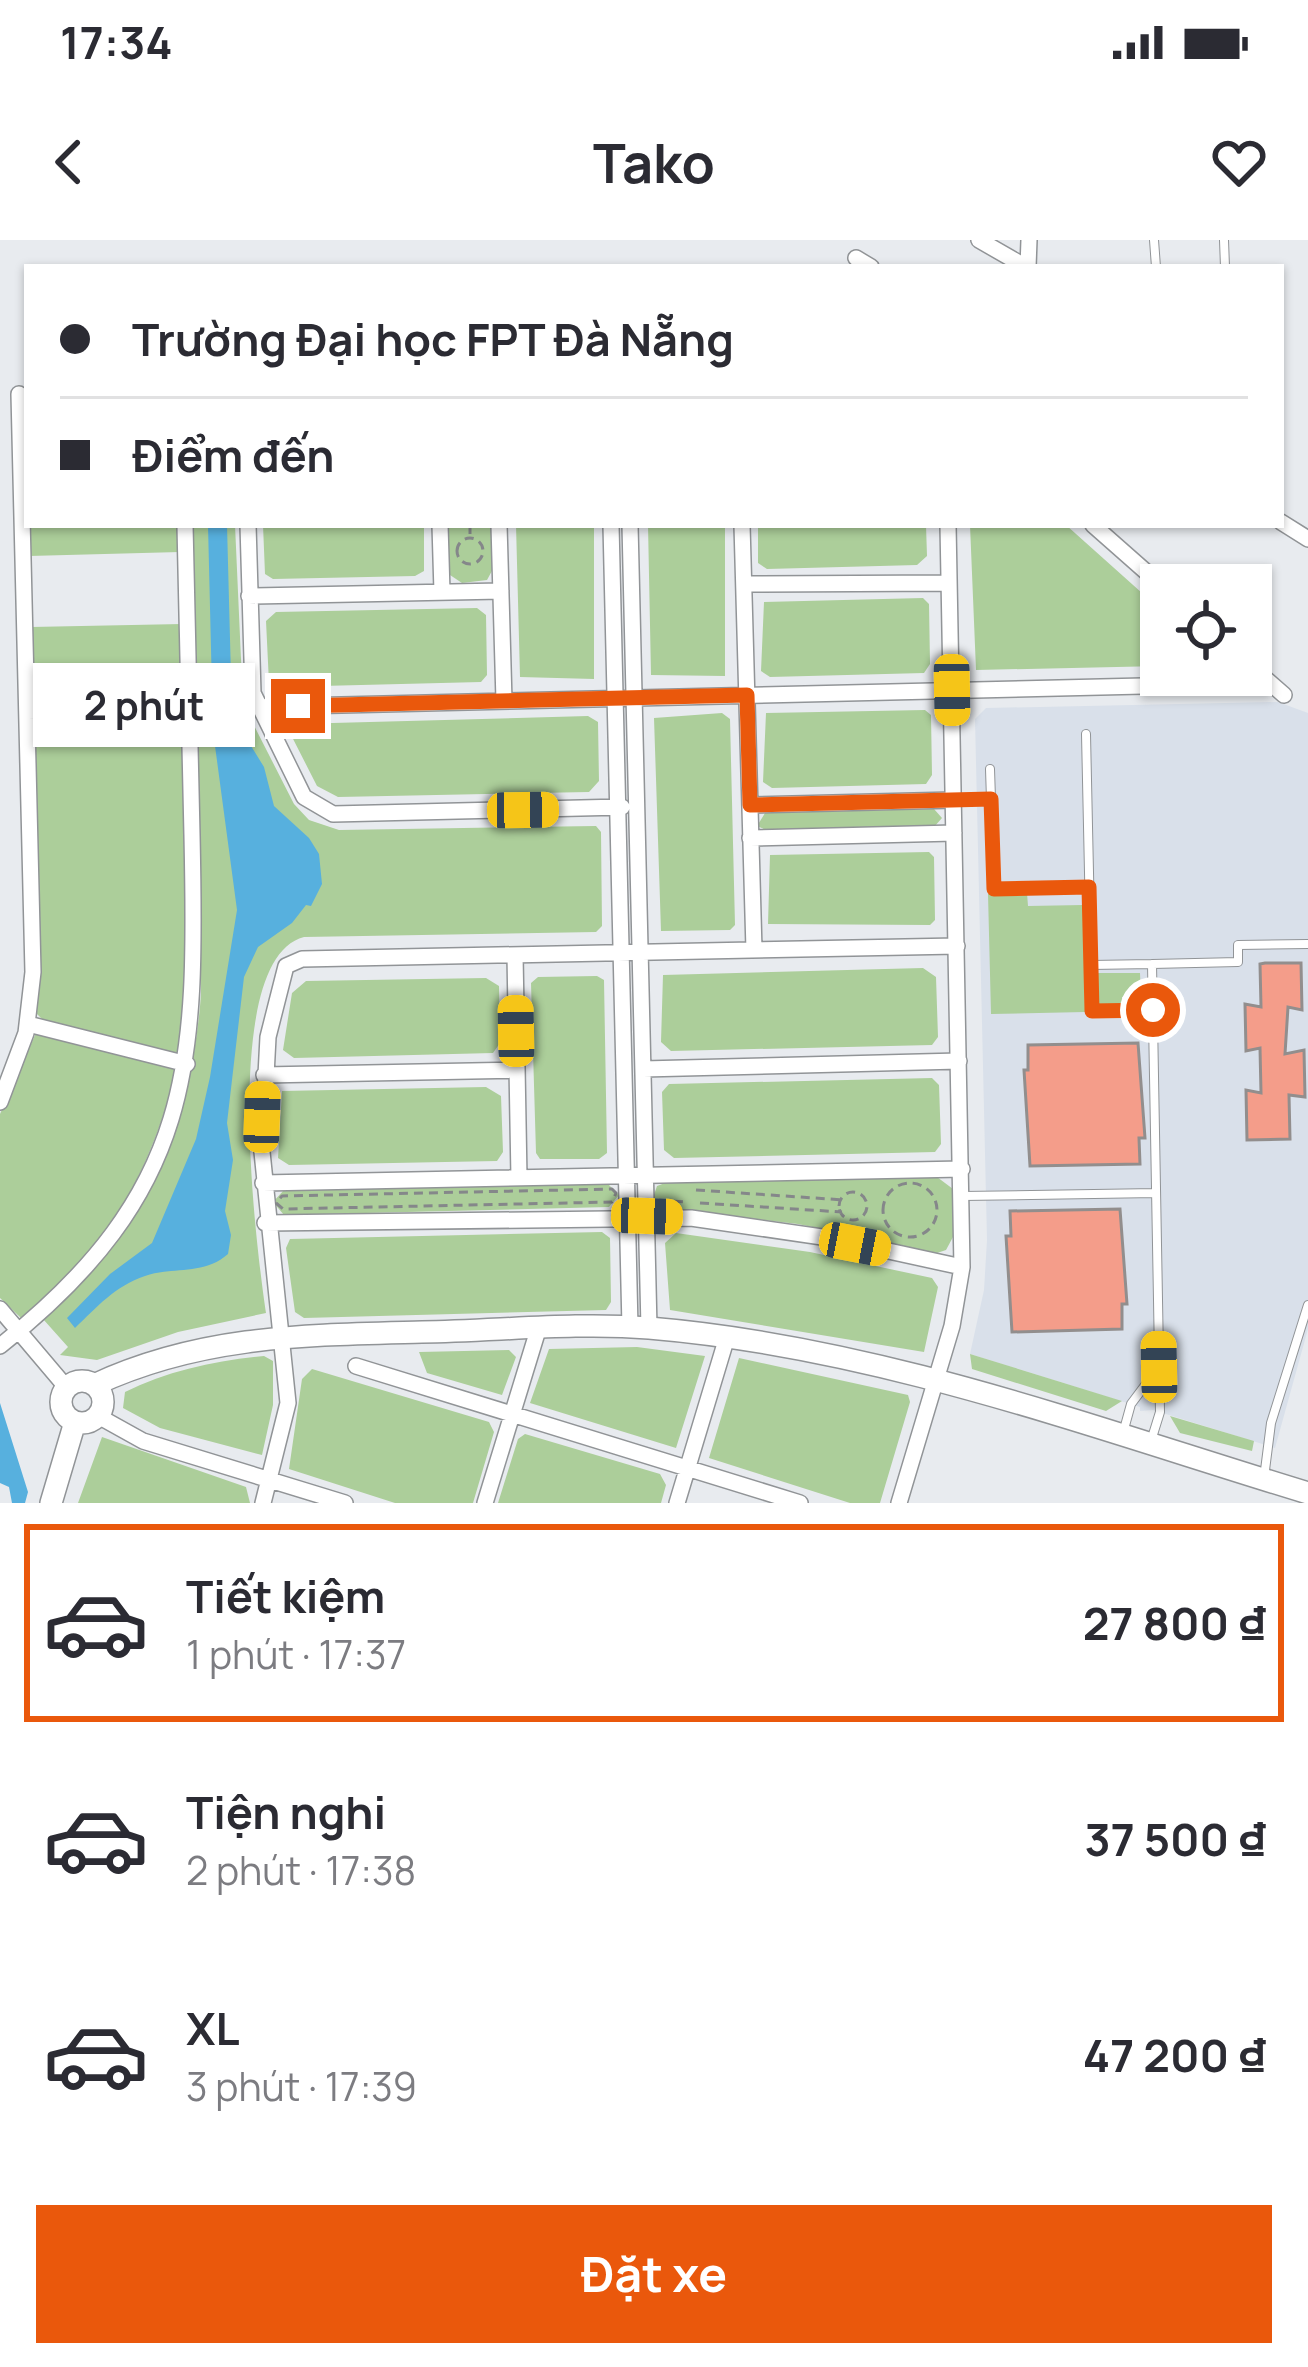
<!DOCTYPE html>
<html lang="vi">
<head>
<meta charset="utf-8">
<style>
  :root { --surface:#fff; --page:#f7f7f7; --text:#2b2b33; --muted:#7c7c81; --line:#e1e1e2; --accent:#ea580c }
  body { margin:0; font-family:Manrope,sans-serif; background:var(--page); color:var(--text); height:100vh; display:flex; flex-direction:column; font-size:45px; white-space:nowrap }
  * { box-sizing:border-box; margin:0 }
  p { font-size:39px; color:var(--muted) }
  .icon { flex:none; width:66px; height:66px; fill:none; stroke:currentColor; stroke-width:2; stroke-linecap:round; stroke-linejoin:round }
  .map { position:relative; height:1263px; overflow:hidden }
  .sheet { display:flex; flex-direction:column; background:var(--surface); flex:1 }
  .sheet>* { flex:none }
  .hud { position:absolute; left:24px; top:24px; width:1260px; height:264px; border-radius:0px; box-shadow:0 3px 9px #0004; display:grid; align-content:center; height:264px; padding:0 36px; background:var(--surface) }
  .tools { position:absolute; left:1140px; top:324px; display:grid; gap:24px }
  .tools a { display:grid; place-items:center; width:132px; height:132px; border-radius:0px; background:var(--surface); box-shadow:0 3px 9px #0004; font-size:60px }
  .end { position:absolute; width:54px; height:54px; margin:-27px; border:15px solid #ea580c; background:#fff; box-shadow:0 0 0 6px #fff }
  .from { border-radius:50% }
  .bubble { position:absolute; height:84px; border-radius:0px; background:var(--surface); box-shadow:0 3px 9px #0004; font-size:39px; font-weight:700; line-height:84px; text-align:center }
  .car { position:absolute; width:36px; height:72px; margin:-36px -18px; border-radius:15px; box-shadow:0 0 9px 3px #0007; background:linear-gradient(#f5c518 24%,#345 0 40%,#f5c518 0 76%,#345 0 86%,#f5c518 0) }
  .hud b { display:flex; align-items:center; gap:42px; height:114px; font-size:45px }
  .hud b+b { border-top:3px solid var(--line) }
  .hud i { width:30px; height:30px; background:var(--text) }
  ul { padding:21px 0 0; list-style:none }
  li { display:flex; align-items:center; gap:36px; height:198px; margin:0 24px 18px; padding:0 12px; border:6px solid transparent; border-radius:0px }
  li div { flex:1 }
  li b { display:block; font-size:45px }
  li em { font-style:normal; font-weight:700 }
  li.active { border-color:var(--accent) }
  li>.icon { width:108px; height:108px; stroke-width:1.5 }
  .action { display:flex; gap:24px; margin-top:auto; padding:24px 36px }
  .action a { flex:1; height:138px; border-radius:0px; background:var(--accent); color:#fff; font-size:48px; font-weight:700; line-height:138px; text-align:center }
  .status { display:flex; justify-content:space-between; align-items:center; height:84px; padding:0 60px; background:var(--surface); direction:ltr }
  .status svg { height:33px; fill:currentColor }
  header { display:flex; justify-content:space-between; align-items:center; height:156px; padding:0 36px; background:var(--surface); font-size:54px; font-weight:700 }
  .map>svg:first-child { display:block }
  .built { fill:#d9e0ea }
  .green { fill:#acce9a }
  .water { fill:#57b0de }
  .building { fill:#f49d8a; stroke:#928e8d; stroke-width:3 }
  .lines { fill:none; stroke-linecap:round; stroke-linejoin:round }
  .lane-casing { stroke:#919497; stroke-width:10 }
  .street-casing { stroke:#919497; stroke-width:18 }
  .secondary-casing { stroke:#919497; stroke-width:24 }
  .path { stroke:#85878a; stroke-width:3; stroke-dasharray:9 6; stroke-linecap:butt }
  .lane { stroke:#fff; stroke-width:8 }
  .street { stroke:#fff; stroke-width:15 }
  .secondary { stroke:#fff; stroke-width:21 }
  .route { stroke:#ea580c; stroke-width:15 }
</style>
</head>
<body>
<div class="status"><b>17:34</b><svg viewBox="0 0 49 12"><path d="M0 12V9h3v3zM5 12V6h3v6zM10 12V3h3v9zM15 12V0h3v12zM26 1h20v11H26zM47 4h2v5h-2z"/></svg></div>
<header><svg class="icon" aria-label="back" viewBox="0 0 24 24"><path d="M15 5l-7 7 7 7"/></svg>Tako<svg class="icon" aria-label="heart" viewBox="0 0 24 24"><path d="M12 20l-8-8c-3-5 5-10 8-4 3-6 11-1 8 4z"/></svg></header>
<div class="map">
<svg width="1308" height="1263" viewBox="0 0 1308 1263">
  <rect width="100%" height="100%" fill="#e8ebef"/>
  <!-- built -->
  <path class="built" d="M1278,462L1308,473V1089L1275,1208L1153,1170L1140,1171V1167L970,1114L984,1050L987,1000L975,479L986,468Z"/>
  <!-- green -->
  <path class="green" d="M28,285H179L180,312L29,316Z
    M191,285H235L243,464L294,564L309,580L339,590L596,586L601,592L602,686L596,692L304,697C219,719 256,1005 266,1073L178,1092L97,1120L60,1115L68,1107L43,1079C138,988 192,886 201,754Z
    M263,285H424V331L415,336L273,339L265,334Z
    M447,285H493V329L487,340L462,343L450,335Z
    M516,285H594V439L520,437Z
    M648,285H725V436L651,435Z
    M758,285H926L927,316L917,325L767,329L758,323Z
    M970,285H1066L1161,370V426L976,430Z
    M923,358L929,364L930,424L924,433L770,437L761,431L764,362Z
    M477,368L486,375L487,435L481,442L281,447L269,443L266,381L276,372Z
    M182,384V453L176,461L41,464L34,458L31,387Z
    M925,470L931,475L932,535L926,544L772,548L763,542L766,473Z
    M722,473L730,479L735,685L730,690L661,691L654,478Z
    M174,474L182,480L190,735L181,810L173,814L44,781L37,774L34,489L40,477Z
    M588,476L598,482L599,541L589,552L338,557L317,546L289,491L295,484Z
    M934,569L942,578L934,587L766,590L757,586L765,573Z
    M929,612L934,617L935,680L930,685L768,684L770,615Z
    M1027,653L1028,666L1083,665L1085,772L991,774L988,654Z
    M923,728L936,737L938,797L932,805L671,811L661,802L663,735Z
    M1095,733H1140L1141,756L1122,757V767L1096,768Z
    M597,736L604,740L607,913L599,919H540L536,913L531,743L538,737Z
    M486,738L499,746L500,803L493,813L294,818L283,810L292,753L306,741Z
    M36,793L176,830C157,915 100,1035 21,1078L0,1058V874Z
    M932,838L939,845L941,904L935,912L674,918L664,910L662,852L669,844Z
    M486,847L501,856L503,912L497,921L289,925L278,918L282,851Z
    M937,937L953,949V997L946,1010L937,1013L798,984L665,968L653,958L657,946L665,943Z
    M608,944L619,955L609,967L284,975L273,962L284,950Z
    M602,992L610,998L611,1062L606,1070L304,1078L295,1072L286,1008L290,999Z
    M676,993L810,1012L932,1038L938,1047L924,1112L670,1070L665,1003Z
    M637,1107L705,1116L676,1208L530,1163L549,1109Z
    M509,1110L516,1117L502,1155L427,1133L419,1112Z
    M970,1114L1122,1161L1106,1171L972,1129Z
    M264,1116L273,1121V1165L262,1215L160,1188L123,1168L125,1152C167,1131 217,1120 264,1116Z
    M739,1118L908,1155L910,1162L880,1263H850L709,1218Z
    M312,1129L489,1182L494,1192L473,1263H395L289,1229L302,1139Z
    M1170,1176L1254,1201L1252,1211L1180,1193Z
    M525,1194L660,1234L666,1245L661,1263H498L518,1199Z
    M102,1197L246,1247L250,1263H78Z"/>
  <!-- water -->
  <path class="water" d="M208,285H227L232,475L264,527L274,566L309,598L319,614L322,644L311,666L306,665L292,683L258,707L244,737L227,883L233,920L225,971L231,995L228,1014C203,1036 174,1026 145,1036C115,1046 97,1067 75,1088L67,1078L110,1034L152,1003L196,899L210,837L237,670L213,491Z
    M0,1163L28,1252L25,1263H12L9,1247L0,1243Z"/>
  <!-- building -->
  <path class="building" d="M1265,723H1301L1302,770L1288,767L1285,814L1304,810L1305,857L1289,855L1290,899L1247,900L1246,850L1261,853L1260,808L1246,811L1245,764L1261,767L1260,724Z
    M1138,803L1145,898H1139L1140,924L1030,926L1024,830H1028V805Z
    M1120,969L1127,1064H1122V1089L1012,1092L1006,996H1011L1010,971Z"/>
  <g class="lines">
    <defs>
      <path id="lane" d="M1154,0L1156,27
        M1224,0L1225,27
        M1086,494L1092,771L1153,770
        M990,529L994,649L1089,647
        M956,560L991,559
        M1091,725L1152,724
        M962,956L1156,953
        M1123,1193L1131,1164L1158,1128
        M1151,1201L1160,1172L1152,724L1238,722V705L1308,704
        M1264,1238L1271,1183L1308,1065"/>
      <path id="street" d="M979,0L1026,27
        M856,18L871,27
        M1028,27L1029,0
        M1281,282L1308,299
        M248,285L253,453L304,557L333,574L622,567
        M440,285L442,352
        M499,285L504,461
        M611,285L630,1087
        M630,285L649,1088
        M742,285L754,710
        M1093,285L1161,345
        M744,344L949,343
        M249,356L501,351
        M1251,426L1284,455
        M257,467L1270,443
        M28,471L189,468
        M750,565L954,560
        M750,598L954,593
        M515,715L519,938
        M28,784L187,824
        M643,829L959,821
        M264,835L517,830
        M0,862L26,793L33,732L19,154
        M263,943L962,929
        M265,983L691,978L829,998L962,1027
        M0,1069L66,1147
        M0,1106C195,951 197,826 192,595C190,492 187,388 185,285
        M356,1126L800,1263
        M98,1176L143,1201L345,1263
        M263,1263L288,1163L262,912L268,797L286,726L302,719L957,706
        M485,1263L538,1090
        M677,1263L727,1097
        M899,1263L952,1086L962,1027L948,285"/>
      <path id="secondary" d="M61 1162a21 21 0 1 1 42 0a21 21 0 1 1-42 0Z
        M94,1145C201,1095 307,1095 422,1092C497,1091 575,1082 649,1088C877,1107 1091,1187 1308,1253
        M51,1263L75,1182"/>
    </defs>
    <!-- lane casing -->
    <use href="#lane" class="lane-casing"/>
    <!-- street casing -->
    <use href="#street" class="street-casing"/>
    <!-- secondary casing -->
    <use href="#secondary" class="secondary-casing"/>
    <!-- path -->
    <path class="path" d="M470,285V296
      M457 311a13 13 0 1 1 26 0a13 13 0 1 1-26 0Z
      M883 970a27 27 0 1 1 54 0a27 27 0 1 1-54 0Z
      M612,949L616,953L612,962L283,969L276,963L282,956Z
      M696,950L844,960
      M839 966a14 14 0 1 1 28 0a14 14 0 1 1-28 0Z
      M659,960L685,962
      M700,963L842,972"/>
    <!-- lane -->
    <use href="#lane" class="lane"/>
    <!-- street -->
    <use href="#street" class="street"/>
    <!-- secondary -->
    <use href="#secondary" class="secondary"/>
  </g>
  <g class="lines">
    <!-- route -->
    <path class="route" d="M298,466L747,455L750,565L991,559L994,649L1089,647L1092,771L1153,770"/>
  </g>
</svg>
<div class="tools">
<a><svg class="icon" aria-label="locate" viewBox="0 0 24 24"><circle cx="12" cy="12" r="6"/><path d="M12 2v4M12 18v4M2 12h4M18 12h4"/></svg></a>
</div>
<i class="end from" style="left:1153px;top:770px"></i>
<i class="end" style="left:298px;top:466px"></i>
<div class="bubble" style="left:33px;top:423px;width:222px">2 phút</div>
<i class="car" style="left:952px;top:450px;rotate:179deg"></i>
<i class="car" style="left:523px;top:570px;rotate:89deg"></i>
<i class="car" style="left:516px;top:791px;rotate:359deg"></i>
<i class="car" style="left:262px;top:877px;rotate:2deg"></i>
<i class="car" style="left:647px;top:976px;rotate:92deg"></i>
<i class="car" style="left:855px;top:1004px;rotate:101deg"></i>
<i class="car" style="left:1159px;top:1127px;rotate:359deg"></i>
<div class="hud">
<b><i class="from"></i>Trường Đại học FPT Đà Nẵng</b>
<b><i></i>Điểm đến</b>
</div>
</div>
<section class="sheet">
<ul>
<li class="active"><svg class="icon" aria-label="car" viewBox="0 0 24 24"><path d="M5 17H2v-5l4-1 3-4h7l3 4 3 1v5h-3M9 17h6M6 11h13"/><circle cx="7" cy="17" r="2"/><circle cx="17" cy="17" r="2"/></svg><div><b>Tiết kiệm</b><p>1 phút · 17:37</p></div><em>27 800 ₫</em></li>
<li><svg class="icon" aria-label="car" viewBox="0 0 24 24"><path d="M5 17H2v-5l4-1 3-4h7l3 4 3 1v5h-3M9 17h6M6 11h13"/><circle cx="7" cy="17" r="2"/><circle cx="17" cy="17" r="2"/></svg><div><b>Tiện nghi</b><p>2 phút · 17:38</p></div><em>37 500 ₫</em></li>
<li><svg class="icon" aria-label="car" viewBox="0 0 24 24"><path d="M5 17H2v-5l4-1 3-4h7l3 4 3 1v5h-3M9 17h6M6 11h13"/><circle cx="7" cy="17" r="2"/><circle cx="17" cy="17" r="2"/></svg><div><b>XL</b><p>3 phút · 17:39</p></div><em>47 200 ₫</em></li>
</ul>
<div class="action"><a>Đặt xe</a></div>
</section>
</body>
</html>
